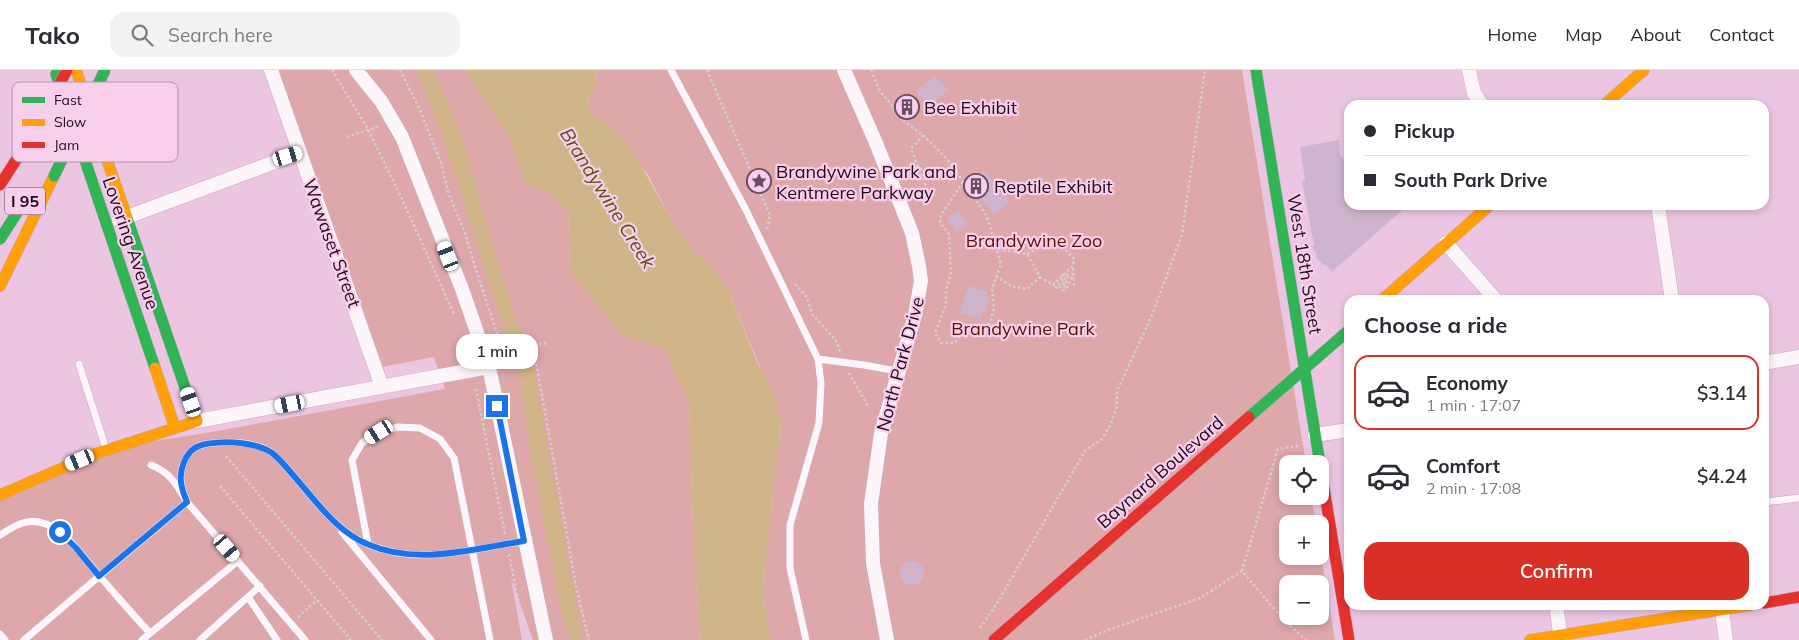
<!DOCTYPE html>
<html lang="en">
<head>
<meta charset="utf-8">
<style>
  :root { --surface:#fff; --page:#f2f2f3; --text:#2b2b33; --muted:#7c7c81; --line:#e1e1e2; --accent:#d93025 }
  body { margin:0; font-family:Mulish,sans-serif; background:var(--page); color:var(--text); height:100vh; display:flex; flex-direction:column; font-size:19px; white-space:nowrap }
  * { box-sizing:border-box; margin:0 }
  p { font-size:16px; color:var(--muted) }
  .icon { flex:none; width:28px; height:28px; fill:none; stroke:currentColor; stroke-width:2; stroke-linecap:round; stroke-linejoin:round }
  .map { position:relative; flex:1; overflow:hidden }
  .drawer { position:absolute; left:1344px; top:225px; width:425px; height:315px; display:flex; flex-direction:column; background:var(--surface); border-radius:15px; box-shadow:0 2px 8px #0003 }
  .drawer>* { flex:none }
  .hud { position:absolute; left:1344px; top:30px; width:425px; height:110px; border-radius:15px; box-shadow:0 2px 8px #0003; display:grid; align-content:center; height:110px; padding:0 20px; background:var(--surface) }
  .tools { position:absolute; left:1279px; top:385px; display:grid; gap:10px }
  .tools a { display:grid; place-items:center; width:50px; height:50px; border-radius:10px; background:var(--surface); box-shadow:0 2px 8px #0003; font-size:25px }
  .end { position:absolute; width:22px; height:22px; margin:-11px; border:6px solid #1a73e8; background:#fff; box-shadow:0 0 0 2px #fff }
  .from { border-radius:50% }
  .bubble { position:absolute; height:35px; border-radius:15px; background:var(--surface); box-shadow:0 2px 8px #0003; font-size:16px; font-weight:600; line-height:35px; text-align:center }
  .car { position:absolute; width:15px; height:30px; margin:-15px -8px; border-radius:6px; box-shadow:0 0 4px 1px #0007; background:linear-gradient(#fff 24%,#345 0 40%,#fff 0 76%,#345 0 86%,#fff 0) }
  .hud b { display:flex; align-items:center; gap:18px; height:48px; font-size:19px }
  .hud b+b { border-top:1px solid var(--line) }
  .hud i { width:12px; height:12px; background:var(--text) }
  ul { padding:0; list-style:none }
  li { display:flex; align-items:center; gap:15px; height:75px; margin:0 10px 8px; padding:0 10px; border:2px solid transparent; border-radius:15px }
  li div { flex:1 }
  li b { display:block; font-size:19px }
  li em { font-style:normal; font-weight:600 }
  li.active { border-color:var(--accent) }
  li>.icon { width:45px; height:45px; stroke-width:1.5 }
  h2 { padding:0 20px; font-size:22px; line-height:60px }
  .cta { display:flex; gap:10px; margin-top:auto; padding:10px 20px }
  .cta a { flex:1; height:58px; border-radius:15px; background:var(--accent); color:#fff; font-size:20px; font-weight:600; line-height:58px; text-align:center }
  header { display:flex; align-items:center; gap:30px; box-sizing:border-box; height:70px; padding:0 25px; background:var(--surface); border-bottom:1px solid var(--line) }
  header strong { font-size:24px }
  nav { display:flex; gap:28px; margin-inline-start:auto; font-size:18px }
  .search { width:350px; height:45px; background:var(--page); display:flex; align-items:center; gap:12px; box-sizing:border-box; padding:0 18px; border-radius:15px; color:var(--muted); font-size:19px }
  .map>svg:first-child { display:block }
  .green { fill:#dea7aa; fill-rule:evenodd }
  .water { fill:#cfb587 }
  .building { fill:#ceb4ce }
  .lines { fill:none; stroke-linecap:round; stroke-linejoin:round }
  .lane-casing { stroke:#c6a8bf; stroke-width:8 }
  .street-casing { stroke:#c6a8bf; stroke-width:15 }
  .fast-casing { stroke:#c6a8bf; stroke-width:12 }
  .slow-casing { stroke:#c6a8bf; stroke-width:12 }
  .jam-casing { stroke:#c6a8bf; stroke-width:12 }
  .path { stroke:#d8cdd5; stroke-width:2.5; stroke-dasharray:2.5 2.5; stroke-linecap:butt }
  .lane { stroke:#fcf6fb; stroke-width:7 }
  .street { stroke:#fcf6fb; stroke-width:14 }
  .fast { stroke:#30b455; stroke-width:11 }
  .slow { stroke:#ff9f0a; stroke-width:11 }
  .jam { stroke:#e5322d; stroke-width:11 }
  .fast-bridge-casing { stroke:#b09eb6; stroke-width:12; stroke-linecap:butt }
  .jam-bridge-casing { stroke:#b09eb6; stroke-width:12; stroke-linecap:butt }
  .fast-bridge { stroke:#30b455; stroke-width:11 }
  .jam-bridge { stroke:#e5322d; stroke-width:11 }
  .route { stroke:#1a73e8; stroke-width:6 }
  .labels { text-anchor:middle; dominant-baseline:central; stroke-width:4.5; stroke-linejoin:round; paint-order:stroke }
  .shield { fill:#f8ceed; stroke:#62455b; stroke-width:1 }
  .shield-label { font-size:16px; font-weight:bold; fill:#220a1d }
  .poi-label { font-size:18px; fill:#220a1d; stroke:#f8ceed; text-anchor:start }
  .park-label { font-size:18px; fill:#581200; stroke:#f8ceed }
  .street-label { font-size:18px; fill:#220a1d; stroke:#f8ceed }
  .water-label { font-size:19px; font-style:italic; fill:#5e5014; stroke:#f8ceed }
  .key { fill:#f8ceed; stroke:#b893af; stroke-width:1 }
  .key-label { font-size:14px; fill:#220a1d }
</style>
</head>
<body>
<header>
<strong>Tako</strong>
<div class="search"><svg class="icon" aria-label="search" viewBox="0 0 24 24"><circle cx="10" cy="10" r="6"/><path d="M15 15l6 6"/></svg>Search here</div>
<nav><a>Home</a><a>Map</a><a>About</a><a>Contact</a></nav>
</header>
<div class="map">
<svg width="1799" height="570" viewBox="0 0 1799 570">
  <rect width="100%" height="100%" fill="#ecc5e2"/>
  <!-- green -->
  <path class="green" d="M271,0H465L510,69L524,112L552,124L568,142L570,201L622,265L665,279L689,332L694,484L700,570H533L511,508L522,570H0V428L136,374L212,362L445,319L434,287L377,298Z
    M595,0H1242L1306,394H1288V426H1311L1316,454H1288V486H1320V480L1335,570H771L762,524L781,353L764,306L727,218L719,207L696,185L672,151L647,103L590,47L588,28L596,17ZM1288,514H1320V546H1288Z"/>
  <!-- water -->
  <path class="water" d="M416,0H434L466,78L474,112L515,249L532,290L583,570H570L560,534L532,388L517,300L440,57Z
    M465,0H595L596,17L588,28L590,47L599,46L629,74L672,151L696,185L704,188L727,218L758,294L775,325L781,353L762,524L771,570H700L694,484L689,332L665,279L622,265L570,201L568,142L552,124L524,112L510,69Z"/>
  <!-- building -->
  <path class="building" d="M934,5L948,20L930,37L916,22Z
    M1339,70L1340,85L1349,94V135H1408L1332,202L1325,194L1323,195L1316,187L1317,184L1312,177L1314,175L1302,111L1305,110L1300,77Z
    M984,101L1009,133L994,145L969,113Z
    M958,140L968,154L957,162L947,148Z
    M969,216L988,222L986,227L990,228L986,242L982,241L980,249L960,243Z
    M900 503a12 12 0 1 1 24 0a12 12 0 1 1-24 0Z"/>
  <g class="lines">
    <defs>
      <path id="lane" d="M671,0L745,138L818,289L821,313L819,353L790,455V498L806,570
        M818,289L864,295L897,301
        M79,294L106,379
        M1764,432L1799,428
        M342,462L431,570
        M0,465C13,457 24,449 39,452C64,456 85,490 101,508C117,526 133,545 150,563
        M368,474L352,390L362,373L379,362L398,357L420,358L440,369L454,388L490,570
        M248,527L277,570
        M0,564L5,570
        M24,570L187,432C176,414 171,403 151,395
        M142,570L238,491
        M200,570L260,516
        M305,570L187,432C181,418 178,406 184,392C190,378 199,374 213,373C232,371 257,372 272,383C280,389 287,398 293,405C315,430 336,461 367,474C418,496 473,479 524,471"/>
      <path id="street" d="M271,0L382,317
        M356,0L381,31L402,67L462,219L489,297L546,570
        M844,0L876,73L912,163L919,196L921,211L915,245L881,363L871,434L873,493L887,570
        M1469,0L1474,23L1482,35
        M1658,135L1672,230
        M119,150L299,83
        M1446,173L1496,230
        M1764,293L1799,287
        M197,351L489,297
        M1315,365L1349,360
        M1556,535L1561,570
        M1721,535L1726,570"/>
      <path id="fast" d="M1256,0L1320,394
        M56,4L155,298
        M127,148L191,335
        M0,169L30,123
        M1249,347L1349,260"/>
      <path id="slow" d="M76,0L127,148
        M1604,35L1644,0
        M0,216L54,106
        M1382,230L1490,135
        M155,298L175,358
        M0,425L95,384L197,351L191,335
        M1530,570L1751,535"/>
      <path id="jam" d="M0,115L36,59
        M1320,394L1349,570
        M1764,533L1799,527
        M994,570L1249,347"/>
    </defs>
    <!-- lane casing -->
    <use href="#lane" class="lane-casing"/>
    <!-- street casing -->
    <use href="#street" class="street-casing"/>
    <!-- fast casing -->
    <use href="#fast" class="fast-casing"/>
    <!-- slow casing -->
    <use href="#slow" class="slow-casing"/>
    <!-- jam casing -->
    <use href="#jam" class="jam-casing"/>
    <!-- path -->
    <path class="path" d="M332,0L368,59L401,127L454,244
      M400,0L420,40L441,93L448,122L465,163L475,197L504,284L528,275L549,273
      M707,0L770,145L767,160
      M871,0L880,21L905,52L923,65L947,89L987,146L1001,194L992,219L994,238L990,253L981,259L968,258L954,273H941L935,263L946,235V220L951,203L949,164L940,153L941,145L963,112
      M923,65L911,79L930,126
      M347,67L379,56
      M214,97L244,87
      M1027,184C1038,178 1044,173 1056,176L1060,173L1074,189L1073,196
      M1063,204L1062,211L1056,217L1058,219L1064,213L1066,205L1069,204L1063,220H1066L1073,204
      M996,206L1011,216L1027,219L1040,207L1027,184L996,179
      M1040,207L1053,215L1073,196L1074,216
      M795,214L806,226L813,245L837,272L840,282
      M535,274V286L576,516L589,570
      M849,303L869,338
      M476,319L505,464
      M1298,376L1278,379L1242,501L1282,548L1306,570
      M226,386L382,570
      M220,416L351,570
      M509,484L526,570
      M298,547L317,530
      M980,558L996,535L1085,381L1102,369L1111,354L1117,335V321L1150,250L1182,165L1205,0
      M1085,570L1108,560L1200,528L1242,501"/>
    <!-- lane -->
    <use href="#lane" class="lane"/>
    <!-- street -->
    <use href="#street" class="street"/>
    <!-- fast -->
    <use href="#fast" class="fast"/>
    <!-- slow -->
    <use href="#slow" class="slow"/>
    <!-- jam -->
    <use href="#jam" class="jam"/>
    <defs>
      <path id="fast-bridge" d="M54,106L105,0"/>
      <path id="jam-bridge" d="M36,59L67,0"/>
    </defs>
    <!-- fast-bridge casing -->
    <use href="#fast-bridge" class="fast-bridge-casing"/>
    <!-- jam-bridge casing -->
    <use href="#jam-bridge" class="jam-bridge-casing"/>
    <!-- fast-bridge -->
    <use href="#fast-bridge" class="fast-bridge"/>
    <!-- jam-bridge -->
    <use href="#jam-bridge" class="jam-bridge"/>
  </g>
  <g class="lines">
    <!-- route -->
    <path class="route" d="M60,462L76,478L99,506L187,432C181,418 178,406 184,392C190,378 199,374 213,373C232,371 257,373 272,383C280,389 287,398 293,405C315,430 336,461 367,474C418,496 472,479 524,471L497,336"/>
  </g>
  <!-- icons -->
  <defs>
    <symbol id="building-ring" viewBox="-11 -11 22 22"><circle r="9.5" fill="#f8ceed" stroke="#694b62" stroke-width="1.5"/><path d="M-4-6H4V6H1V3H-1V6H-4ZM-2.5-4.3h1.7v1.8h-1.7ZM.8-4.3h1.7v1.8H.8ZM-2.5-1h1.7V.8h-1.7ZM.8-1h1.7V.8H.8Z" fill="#694b62"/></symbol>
    <symbol id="sight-ring" viewBox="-11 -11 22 22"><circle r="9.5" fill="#f8ceed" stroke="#694b62" stroke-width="1.5"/><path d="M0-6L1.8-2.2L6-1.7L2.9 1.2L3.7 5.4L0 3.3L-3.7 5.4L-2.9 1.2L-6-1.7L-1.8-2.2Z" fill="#694b62"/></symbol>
  </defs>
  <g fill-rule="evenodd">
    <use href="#building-ring" x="893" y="23" width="28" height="28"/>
    <use href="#sight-ring" x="745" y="97" width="28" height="28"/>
    <use href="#building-ring" x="962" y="102" width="28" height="28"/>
  </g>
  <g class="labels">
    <!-- shield labels -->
    <rect class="shield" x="5" y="117.5" width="40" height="27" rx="4"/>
    <g class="shield-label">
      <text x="25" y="131">I 95</text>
    </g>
    <!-- poi labels -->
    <g class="poi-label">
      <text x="924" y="37">Bee Exhibit</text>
      <text x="776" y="101">Brandywine Park and<tspan x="776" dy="21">Kentmere Parkway</tspan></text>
      <text x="994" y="116">Reptile Exhibit</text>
    </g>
    <!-- park labels -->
    <g class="park-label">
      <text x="1034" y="170">Brandywine Zoo</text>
      <text x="1023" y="258">Brandywine Park</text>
    </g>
    <!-- street labels -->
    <g class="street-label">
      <text transform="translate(131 173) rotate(71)">Lovering Avenue</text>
      <text transform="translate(332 173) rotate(70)">Wawaset Street</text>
      <text transform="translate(1305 194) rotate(81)">West 18th Street</text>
      <text transform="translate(900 294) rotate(-75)">North Park Drive</text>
      <text transform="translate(1160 402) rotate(-41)">Baynard Boulevard</text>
    </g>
    <!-- water labels -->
    <g class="water-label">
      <text transform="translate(608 128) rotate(58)">Brandywine Creek</text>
    </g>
  </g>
  <!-- legend -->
  <rect x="12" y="12" width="166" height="80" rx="8" class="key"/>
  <rect x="22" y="27" width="23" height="6" fill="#30b455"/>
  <rect x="22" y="49" width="23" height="7" fill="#ff9f0a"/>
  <rect x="22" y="72" width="23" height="6" fill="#e5322d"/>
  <g class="key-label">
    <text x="54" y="35">Fast</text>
    <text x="54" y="57">Slow</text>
    <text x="54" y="80">Jam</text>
  </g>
</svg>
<div class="tools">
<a><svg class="icon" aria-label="locate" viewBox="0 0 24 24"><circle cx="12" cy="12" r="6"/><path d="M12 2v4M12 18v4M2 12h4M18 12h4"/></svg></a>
<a>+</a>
<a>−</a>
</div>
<i class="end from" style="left:60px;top:462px"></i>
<i class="end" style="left:497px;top:336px"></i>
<div class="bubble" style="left:456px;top:264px;width:82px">1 min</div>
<i class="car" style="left:288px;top:86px;rotate:73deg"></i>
<i class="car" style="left:448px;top:186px;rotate:339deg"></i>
<i class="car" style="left:191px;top:332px;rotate:341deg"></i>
<i class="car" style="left:290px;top:334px;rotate:259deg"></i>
<i class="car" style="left:379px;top:362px;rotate:238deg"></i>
<i class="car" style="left:80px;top:390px;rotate:248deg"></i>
<i class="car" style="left:227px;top:478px;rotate:139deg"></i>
<div class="hud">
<b><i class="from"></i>Pickup</b>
<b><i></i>South Park Drive</b>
</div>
<section class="drawer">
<h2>Choose a ride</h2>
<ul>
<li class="active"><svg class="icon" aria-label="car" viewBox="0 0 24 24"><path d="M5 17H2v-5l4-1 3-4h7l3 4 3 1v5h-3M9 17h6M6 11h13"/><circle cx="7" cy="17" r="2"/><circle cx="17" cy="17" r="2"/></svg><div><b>Economy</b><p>1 min · 17:07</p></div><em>$3.14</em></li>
<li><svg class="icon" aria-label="car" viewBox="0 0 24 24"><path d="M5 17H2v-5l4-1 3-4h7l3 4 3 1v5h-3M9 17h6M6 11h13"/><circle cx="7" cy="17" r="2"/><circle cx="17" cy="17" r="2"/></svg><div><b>Comfort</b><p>2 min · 17:08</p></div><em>$4.24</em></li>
</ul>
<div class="cta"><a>Confirm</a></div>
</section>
</div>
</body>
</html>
